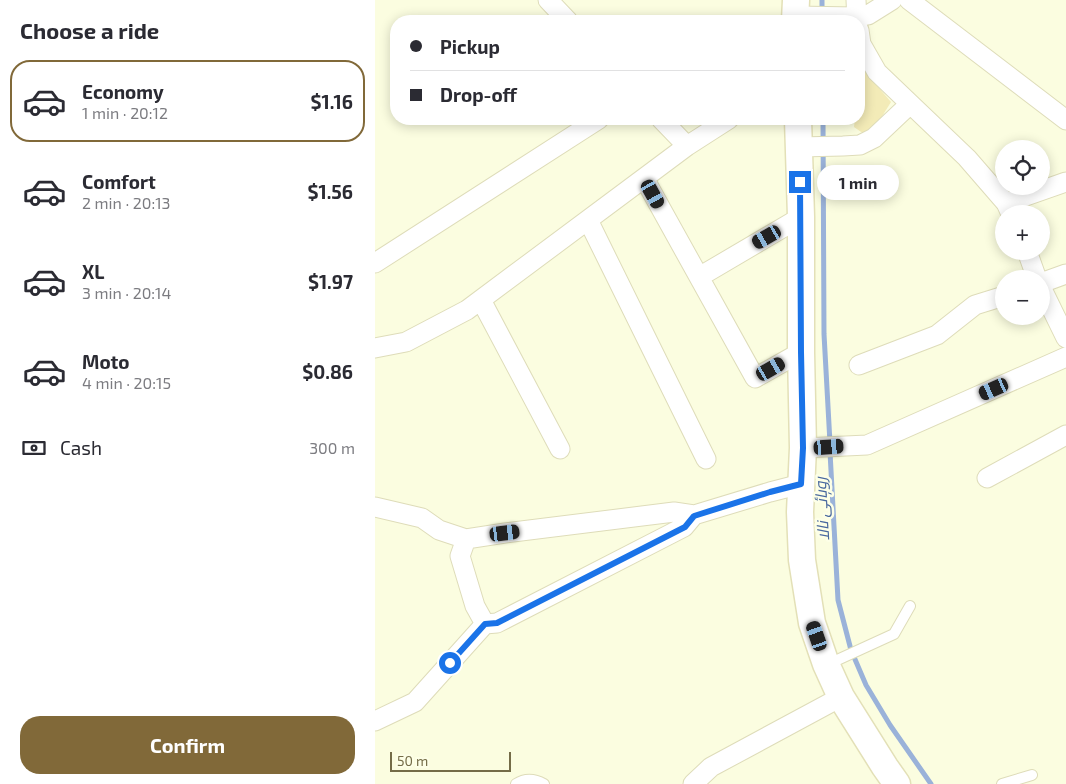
<!DOCTYPE html>
<html lang="en">
<head>
<meta charset="utf-8">
<style>
  :root { --surface:#fff; --page:#f7f7f7; --text:#2b2b33; --muted:#7c7c81; --line:#e1e1e2; --accent:#816939 }
  body { margin:0; font-family:"Exo 2",Cairo,sans-serif; background:var(--page); color:var(--text); height:100vh; display:flex; flex-direction:column; font-size:19px; white-space:nowrap }
  * { box-sizing:border-box; margin:0 }
  p { font-size:16px; color:var(--muted) }
  .icon { flex:none; width:28px; height:28px; fill:none; stroke:currentColor; stroke-width:2; stroke-linecap:round; stroke-linejoin:round }
  .map { position:relative; flex:1; overflow:hidden }
  .drawer { display:flex; flex-direction:column; background:var(--surface); width:375px }
  .drawer>* { flex:none }
  .top-card { position:absolute; left:15px; top:15px; width:475px; height:110px; border-radius:20px; box-shadow:0 2px 12px #0003; display:grid; align-content:center; height:110px; padding:0 20px; background:var(--surface) }
  .controls { position:absolute; left:620px; top:140px; display:grid; gap:10px }
  .controls a { display:grid; place-items:center; width:55px; height:55px; border-radius:50%; background:var(--surface); box-shadow:0 2px 12px #0003; font-size:25px }
  .scale { position:absolute; left:15px; bottom:12px; width:121px; box-sizing:border-box; padding-left:5px; border:2px solid #746c47; border-top:0; font-size:14px; line-height:18px; white-space:nowrap; color:#746c47; -webkit-text-stroke:4px #fdffe7; paint-order:stroke }
  .end { position:absolute; width:22px; height:22px; margin:-11px; border:6px solid #1a73e8; background:#fff; box-shadow:0 0 0 2px #fff }
  .from { border-radius:50% }
  .bubble { position:absolute; height:35px; border-radius:18px; background:var(--surface); box-shadow:0 2px 12px #0003; font-size:16px; font-weight:700; line-height:35px; text-align:center }
  .car { position:absolute; width:15px; height:30px; margin:-15px -8px; border-radius:6px; box-shadow:0 0 4px 1px #0007; background:linear-gradient(#222 24%,#8ab4d8 0 40%,#222 0 76%,#8ab4d8 0 86%,#222 0) }
  .top-card b { display:flex; align-items:center; gap:18px; height:48px; font-size:19px }
  .top-card b+b { border-top:1px solid var(--line) }
  .top-card i { width:12px; height:12px; background:var(--text) }
  ul { padding:0; list-style:none }
  li { display:flex; align-items:center; gap:15px; height:82px; margin:0 10px 8px; padding:0 10px; border:2px solid transparent; border-radius:20px }
  li div { flex:1 }
  li b { display:block; font-size:19px }
  li em { font-style:normal; font-weight:700 }
  li.current { border-color:var(--accent) }
  li>.icon { width:45px; height:45px; stroke-width:1.5 }
  h2 { padding:0 20px; font-size:22px; line-height:60px }
  .pay { display:flex; align-items:center; gap:12px; height:55px; padding:0 20px; font-size:19px }
  .pay p { margin-inline-start:auto }
  .button { display:flex; gap:10px; margin-top:auto; padding:10px 20px }
  .button a { flex:1; height:58px; border-radius:20px; background:var(--accent); color:#fff; font-size:20px; font-weight:700; line-height:58px; text-align:center }
  main { display:flex; flex:1; min-height:0 }
  .map>svg:first-child { display:block }
  .lines { fill:none; stroke-linecap:round; stroke-linejoin:round }
  .stream { stroke:#9ab2d9; stroke-width:5 }
  .building { fill:#f3ebb7 }
  .lane-casing { stroke:#dedcb9; stroke-width:12 }
  .street-casing { stroke:#dedcb9; stroke-width:21 }
  .secondary-casing { stroke:#e3e0b7; stroke-width:29 }
  .lane { stroke:#fff; stroke-width:10 }
  .street { stroke:#fff; stroke-width:19 }
  .secondary { stroke:#fff; stroke-width:26 }
  .route { stroke:#1a73e8; stroke-width:6 }
  .labels { text-anchor:middle; dominant-baseline:central; stroke-width:5; stroke-linejoin:round; paint-order:stroke }
  .water-label { font-size:16px; font-style:italic; fill:#48689e; stroke:#fdffe7 }
</style>
</head>
<body>
<main>
<section class="drawer">
<h2>Choose a ride</h2>
<ul>
<li class="current"><svg class="icon" aria-label="car" viewBox="0 0 24 24"><path d="M5 17H2v-5l4-1 3-4h7l3 4 3 1v5h-3M9 17h6M6 11h13"/><circle cx="7" cy="17" r="2"/><circle cx="17" cy="17" r="2"/></svg><div><b>Economy</b><p>1 min · 20:12</p></div><em>$1.16</em></li>
<li><svg class="icon" aria-label="car" viewBox="0 0 24 24"><path d="M5 17H2v-5l4-1 3-4h7l3 4 3 1v5h-3M9 17h6M6 11h13"/><circle cx="7" cy="17" r="2"/><circle cx="17" cy="17" r="2"/></svg><div><b>Comfort</b><p>2 min · 20:13</p></div><em>$1.56</em></li>
<li><svg class="icon" aria-label="car" viewBox="0 0 24 24"><path d="M5 17H2v-5l4-1 3-4h7l3 4 3 1v5h-3M9 17h6M6 11h13"/><circle cx="7" cy="17" r="2"/><circle cx="17" cy="17" r="2"/></svg><div><b>XL</b><p>3 min · 20:14</p></div><em>$1.97</em></li>
<li><svg class="icon" aria-label="car" viewBox="0 0 24 24"><path d="M5 17H2v-5l4-1 3-4h7l3 4 3 1v5h-3M9 17h6M6 11h13"/><circle cx="7" cy="17" r="2"/><circle cx="17" cy="17" r="2"/></svg><div><b>Moto</b><p>4 min · 20:15</p></div><em>$0.86</em></li>
</ul>
<div class="pay"><svg class="icon" aria-label="cash" viewBox="0 0 24 24"><path d="M3 7h18v10H3z"/><circle cx="12" cy="12" r="2"/></svg>Cash<p>300 m</p></div>
<div class="button"><a>Confirm</a></div>
</section>
<div class="map">
<svg width="691" height="784" viewBox="0 0 691 784">
  <rect width="100%" height="100%" fill="#fbfde0"/>
  <g class="lines">
    <!-- stream -->
    <path class="stream" d="M447,0V12
      M448,119L449,334L455,443
      M455,452L463,600L476,650L491,685L515,725L556,784"/>
  </g>
  <!-- building -->
  <path class="building" d="M484,65L516,102L501,126L489,134L479,127L480,119H484Z"/>
  <g class="lines">
    <defs>
      <path id="lane" d="M452,663L460,661L519,634L535,606
        M141,784C150,778 160,779 169,784
        M627,784L657,775"/>
      <path id="street" d="M173,0L193,21
        M481,0L482,21
        M534,0L691,120
        M420,16L481,17L493,15L517,0
        M484,30L486,44L502,72L592,158L631,203L636,214
        M286,119L312,146
        M424,147L468,146L485,145L499,138L535,104
        M269,178L380,378L426,352
        M631,203L691,182
        M213,220L331,459
        M652,251L662,279
        M0,263L224,119
        M324,277L426,217
        M666,283L691,274
        M666,287L691,338
        M106,300L185,449
        M0,348L31,342L92,310L312,146L354,119
        M484,365L562,335L600,305L629,296
        M428,448L492,445L691,357
        M612,478L691,435
        M0,507L47,518L64,530L91,539L130,533L299,512L319,515L395,492L426,484
        M91,539L85,556L100,606L110,624L122,623L309,527L319,515
        M0,721L40,702L110,624
        M318,784L336,767L466,697"/>
      <path id="secondary" d="M420,21L421,0
        M423,119L426,217V352L428,448L425,512L427,560L437,623L451,664L466,697L510,767L522,784"/>
    </defs>
    <!-- lane casing -->
    <use href="#lane" class="lane-casing"/>
    <!-- street casing -->
    <use href="#street" class="street-casing"/>
    <!-- secondary casing -->
    <use href="#secondary" class="secondary-casing"/>
    <!-- lane -->
    <use href="#lane" class="lane"/>
    <!-- street -->
    <use href="#street" class="street"/>
    <!-- secondary -->
    <use href="#secondary" class="secondary"/>
  </g>
  <g class="lines">
    <!-- route -->
    <path class="route" d="M75,663L110,624L122,623L310,527L319,516L395,492L426,484L428,448L426,352L425,182"/>
  </g>
  <g class="labels">
    <!-- water labels -->
    <g class="water-label">
      <text transform="translate(446 509) rotate(-93)">روہائی نالا</text>
    </g>
  </g>
</svg>
<div class="controls">
<a><svg class="icon" aria-label="locate" viewBox="0 0 24 24"><circle cx="12" cy="12" r="6"/><path d="M12 2v4M12 18v4M2 12h4M18 12h4"/></svg></a>
<a>+</a>
<a>−</a>
</div>
<div class="scale">50 m</div>
<i class="end from" style="left:75px;top:663px"></i>
<i class="end" style="left:425px;top:182px"></i>
<div class="bubble" style="left:442px;top:165px;width:82px">1 min</div>
<i class="car" style="left:278px;top:194px;rotate:151deg"></i>
<i class="car" style="left:392px;top:237px;rotate:240deg"></i>
<i class="car" style="left:396px;top:369px;rotate:60deg"></i>
<i class="car" style="left:619px;top:389px;rotate:246deg"></i>
<i class="car" style="left:454px;top:447px;rotate:86deg"></i>
<i class="car" style="left:130px;top:533px;rotate:83deg"></i>
<i class="car" style="left:442px;top:636px;rotate:341deg"></i>
<div class="top-card">
<b><i class="from"></i>Pickup</b>
<b><i></i>Drop-off</b>
</div>
</div>
</main>
</body>
</html>
